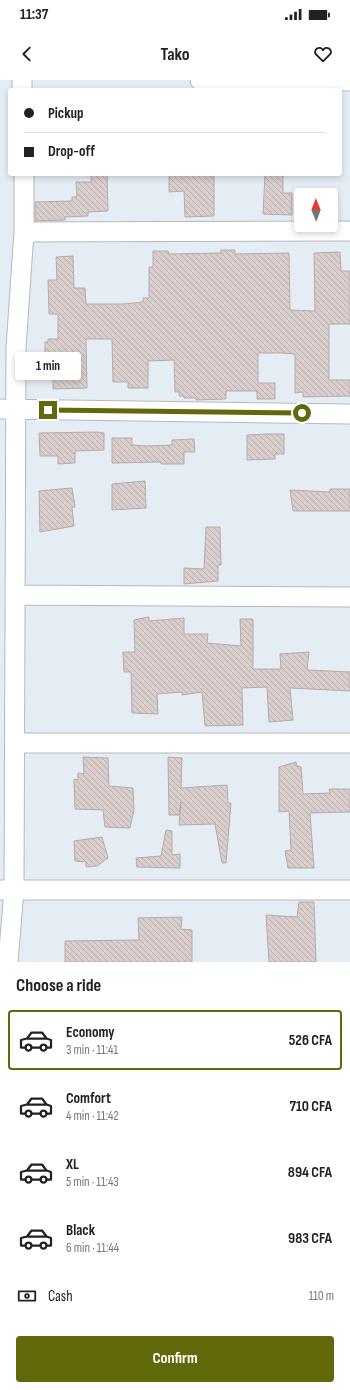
<!DOCTYPE html>
<html lang="en">
<head>
<meta charset="utf-8">
<style>
  :root { --surface:#fff; --page:#f2f2f2; --text:#222; --muted:#767676; --line:#e0e0e0; --accent:#62690b }
  body { margin:0; font-family:"Sofia Sans Condensed",sans-serif; background:var(--page); color:var(--text); height:100vh; display:flex; flex-direction:column; font-size:15px; white-space:nowrap }
  * { box-sizing:border-box; margin:0 }
  p { font-size:13px; color:var(--muted) }
  .icon { flex:none; width:22px; height:22px; fill:none; stroke:currentColor; stroke-width:2; stroke-linecap:round; stroke-linejoin:round }
  .map { position:relative; height:882px; overflow:hidden }
  .side { display:flex; flex-direction:column; background:var(--surface); flex:1 }
  .side>* { flex:none }
  .hud { position:absolute; left:8px; top:8px; width:334px; height:88px; border-radius:4px; box-shadow:0 2px 6px #0003; display:grid; align-content:center; height:88px; padding:0 16px; background:var(--surface) }
  .needle { width:26px; rotate:359deg }
  .buttons { position:absolute; left:294px; top:108px; display:grid; gap:8px }
  .buttons a { display:grid; place-items:center; width:44px; height:44px; border-radius:4px; background:var(--surface); box-shadow:0 2px 6px #0003; font-size:20px }
  .end { position:absolute; width:18px; height:18px; margin:-9px; border:5px solid #62690b; background:#fff; box-shadow:0 0 0 2px #fff }
  .from { border-radius:50% }
  .bubble { position:absolute; height:28px; border-radius:4px; background:var(--surface); box-shadow:0 2px 6px #0003; font-size:13px; font-weight:700; line-height:28px; text-align:center }
  .hud b { display:flex; align-items:center; gap:14px; height:38px; font-size:15px }
  .hud b+b { border-top:1px solid var(--line) }
  .hud i { width:10px; height:10px; background:var(--text) }
  ul { padding:0; list-style:none }
  li { display:flex; align-items:center; gap:12px; height:60px; margin:0 8px 6px; padding:0 8px; border:2px solid transparent; border-radius:4px }
  li div { flex:1 }
  li b { display:block; font-size:15px }
  li em { font-style:normal; font-weight:700 }
  li.selected { border-color:var(--accent) }
  li>.icon { width:36px; height:36px; stroke-width:1.5 }
  h2 { padding:0 16px; font-size:18px; line-height:48px }
  .pay { display:flex; align-items:center; gap:10px; height:44px; padding:0 16px; font-size:15px }
  .pay p { margin-inline-start:auto }
  .action { display:flex; gap:8px; margin-top:auto; padding:8px 16px }
  .action a { flex:1; height:46px; border-radius:4px; background:var(--accent); color:#fff; font-size:16px; font-weight:700; line-height:46px; text-align:center }
  .status { display:flex; justify-content:space-between; align-items:center; height:28px; padding:0 20px; background:var(--surface); direction:ltr }
  .status svg { height:11px; fill:currentColor }
  header { display:flex; justify-content:space-between; align-items:center; height:52px; padding:0 16px; background:var(--surface); font-size:18px; font-weight:700 }
  .map>svg:first-child { display:block }
  .building { fill:url(#building-back-hatch); stroke:#b5aaa8 }
  .lines { fill:none; stroke-linecap:round; stroke-linejoin:round }
  .minor-casing { stroke:#b2bac0; stroke-width:21 }
  .minor { stroke:#fff; stroke-width:19 }
  .route { stroke:#62690b; stroke-width:5 }
</style>
</head>
<body>
<div class="status"><b>11:37</b><svg viewBox="0 0 49 12"><path d="M0 12V9h3v3zM5 12V6h3v6zM10 12V3h3v9zM15 12V0h3v12zM26 1h20v11H26zM47 4h2v5h-2z"/></svg></div>
<header><svg class="icon" aria-label="back" viewBox="0 0 24 24"><path d="M15 5l-7 7 7 7"/></svg>Tako<svg class="icon" aria-label="heart" viewBox="0 0 24 24"><path d="M12 20l-8-8c-3-5 5-10 8-4 3-6 11-1 8 4z"/></svg></header>
<div class="map">
<svg width="350" height="882" viewBox="0 0 350 882">
  <defs>
    <pattern id="building-back-hatch" width="6" height="6" patternUnits="userSpaceOnUse"><rect width="6" height="6" fill="#d9cecc"/><path d="M-1 5l2 2M0 0l6 6M5-1l2 2" fill="none" stroke="#b9b0ae"/></pattern>
  </defs>
  <rect width="100%" height="100%" fill="#e5edf4"/>
  <!-- building -->
  <path class="building" d="M91,94H107L108,131L88,132V136L65,137V140L35,141V122L72,121V117H77L76,102H91Z
    M169,94H214V136L185,137L184,111L169,112Z
    M265,94H283V113H292V135L263,134Z
    M221,170H235V174L289,173L290,230L315,231L314,173L340,172L341,191H350V244H329V300H350V316L303,317V312L295,313V274L282,273H258V303H275V319H257V311H226V319L196,320V318H184V316H179V312H175L174,280L148,281V308H128V302H113L112,259H86L87,308L53,309V290H45V262H48V259H58V234H49L48,200H57L56,177L73,176L74,208H85L86,224H124L143,222V218H149V187H153V171H168L169,174L221,173Z
    M96,352L104,353V370L75,371V383L58,384V376H40L39,353Z
    M266,354H284V374H275V379L247,380V355Z
    M112,358H132V365L147,366L172,365V360L194,359L195,372H184V384H161V382L112,383Z
    M145,401L146,428L112,430V404Z
    M72,408L75,427H72L74,446L40,452L39,411Z
    M330,409H350V431H293L290,410L330,412Z
    M206,447H220L221,485H218V501L184,504V488L204,489Z
    M149,537V541L184,538V554H208L207,563L241,566L240,539H253V589H281L280,574L309,572L307,590L350,592V611L290,608L293,640L269,642L267,607L242,608L243,645L205,646L202,612L182,615V612L157,614L158,634L132,633L131,592H124L123,572H135L134,540Z
    M83,677L108,678L109,706L133,708L134,730L130,748L105,747L103,730L75,729L74,699L78,700V693L84,694Z
    M168,677L182,678L181,708L227,705L228,723H231L226,783H222L215,744L179,745L181,722L179,735H169Z
    M296,682L297,686L301,687L303,714L330,713L329,709H350V732L310,733L314,788H288L285,771L291,770L289,731L279,732V687Z
    M166,750L172,751V775L180,774V788L137,787L136,778L161,776Z
    M102,757L108,778L97,786L86,787V782L75,781L74,761Z
    M299,822H314L316,882H269L266,835L297,837Z
    M182,837L181,849L192,850V882H65V861L139,860L138,838Z"/>
  <g class="lines">
    <defs>
      <path id="minor" d="M22,0V10
        M200,0L350,1
        M24,152L350,151
        M0,329L350,334
        M16,515L350,517
        M15,663H350
        M0,810H350
        M8,882L14,810L16,268L24,152V94"/>
    </defs>
    <!-- minor casing -->
    <use href="#minor" class="minor-casing"/>
    <!-- minor -->
    <use href="#minor" class="minor"/>
  </g>
  <g class="lines">
    <!-- route -->
    <path class="route" d="M48,330L302,333"/>
  </g>
</svg>
<div class="buttons">
<a><svg class="needle" viewBox="-14 -14 28 28"><path d="M0-13l5 13h-10z" fill="#e53935"/><path d="M0 13l5-13h-10z" fill="#767676"/></svg></a>
</div>
<i class="end from" style="left:302px;top:333px"></i>
<i class="end" style="left:48px;top:330px"></i>
<div class="bubble" style="left:15px;top:272px;width:66px">1 min</div>
<div class="hud">
<b><i class="from"></i>Pickup</b>
<b><i></i>Drop-off</b>
</div>
</div>
<section class="side">
<h2>Choose a ride</h2>
<ul>
<li class="selected"><svg class="icon" aria-label="car" viewBox="0 0 24 24"><path d="M5 17H2v-5l4-1 3-4h7l3 4 3 1v5h-3M9 17h6M6 11h13"/><circle cx="7" cy="17" r="2"/><circle cx="17" cy="17" r="2"/></svg><div><b>Economy</b><p>3 min · 11:41</p></div><em>526 CFA</em></li>
<li><svg class="icon" aria-label="car" viewBox="0 0 24 24"><path d="M5 17H2v-5l4-1 3-4h7l3 4 3 1v5h-3M9 17h6M6 11h13"/><circle cx="7" cy="17" r="2"/><circle cx="17" cy="17" r="2"/></svg><div><b>Comfort</b><p>4 min · 11:42</p></div><em>710 CFA</em></li>
<li><svg class="icon" aria-label="car" viewBox="0 0 24 24"><path d="M5 17H2v-5l4-1 3-4h7l3 4 3 1v5h-3M9 17h6M6 11h13"/><circle cx="7" cy="17" r="2"/><circle cx="17" cy="17" r="2"/></svg><div><b>XL</b><p>5 min · 11:43</p></div><em>894 CFA</em></li>
<li><svg class="icon" aria-label="car" viewBox="0 0 24 24"><path d="M5 17H2v-5l4-1 3-4h7l3 4 3 1v5h-3M9 17h6M6 11h13"/><circle cx="7" cy="17" r="2"/><circle cx="17" cy="17" r="2"/></svg><div><b>Black</b><p>6 min · 11:44</p></div><em>983 CFA</em></li>
</ul>
<div class="pay"><svg class="icon" aria-label="cash" viewBox="0 0 24 24"><path d="M3 7h18v10H3z"/><circle cx="12" cy="12" r="2"/></svg>Cash<p>110 m</p></div>
<div class="action"><a>Confirm</a></div>
</section>
</body>
</html>
